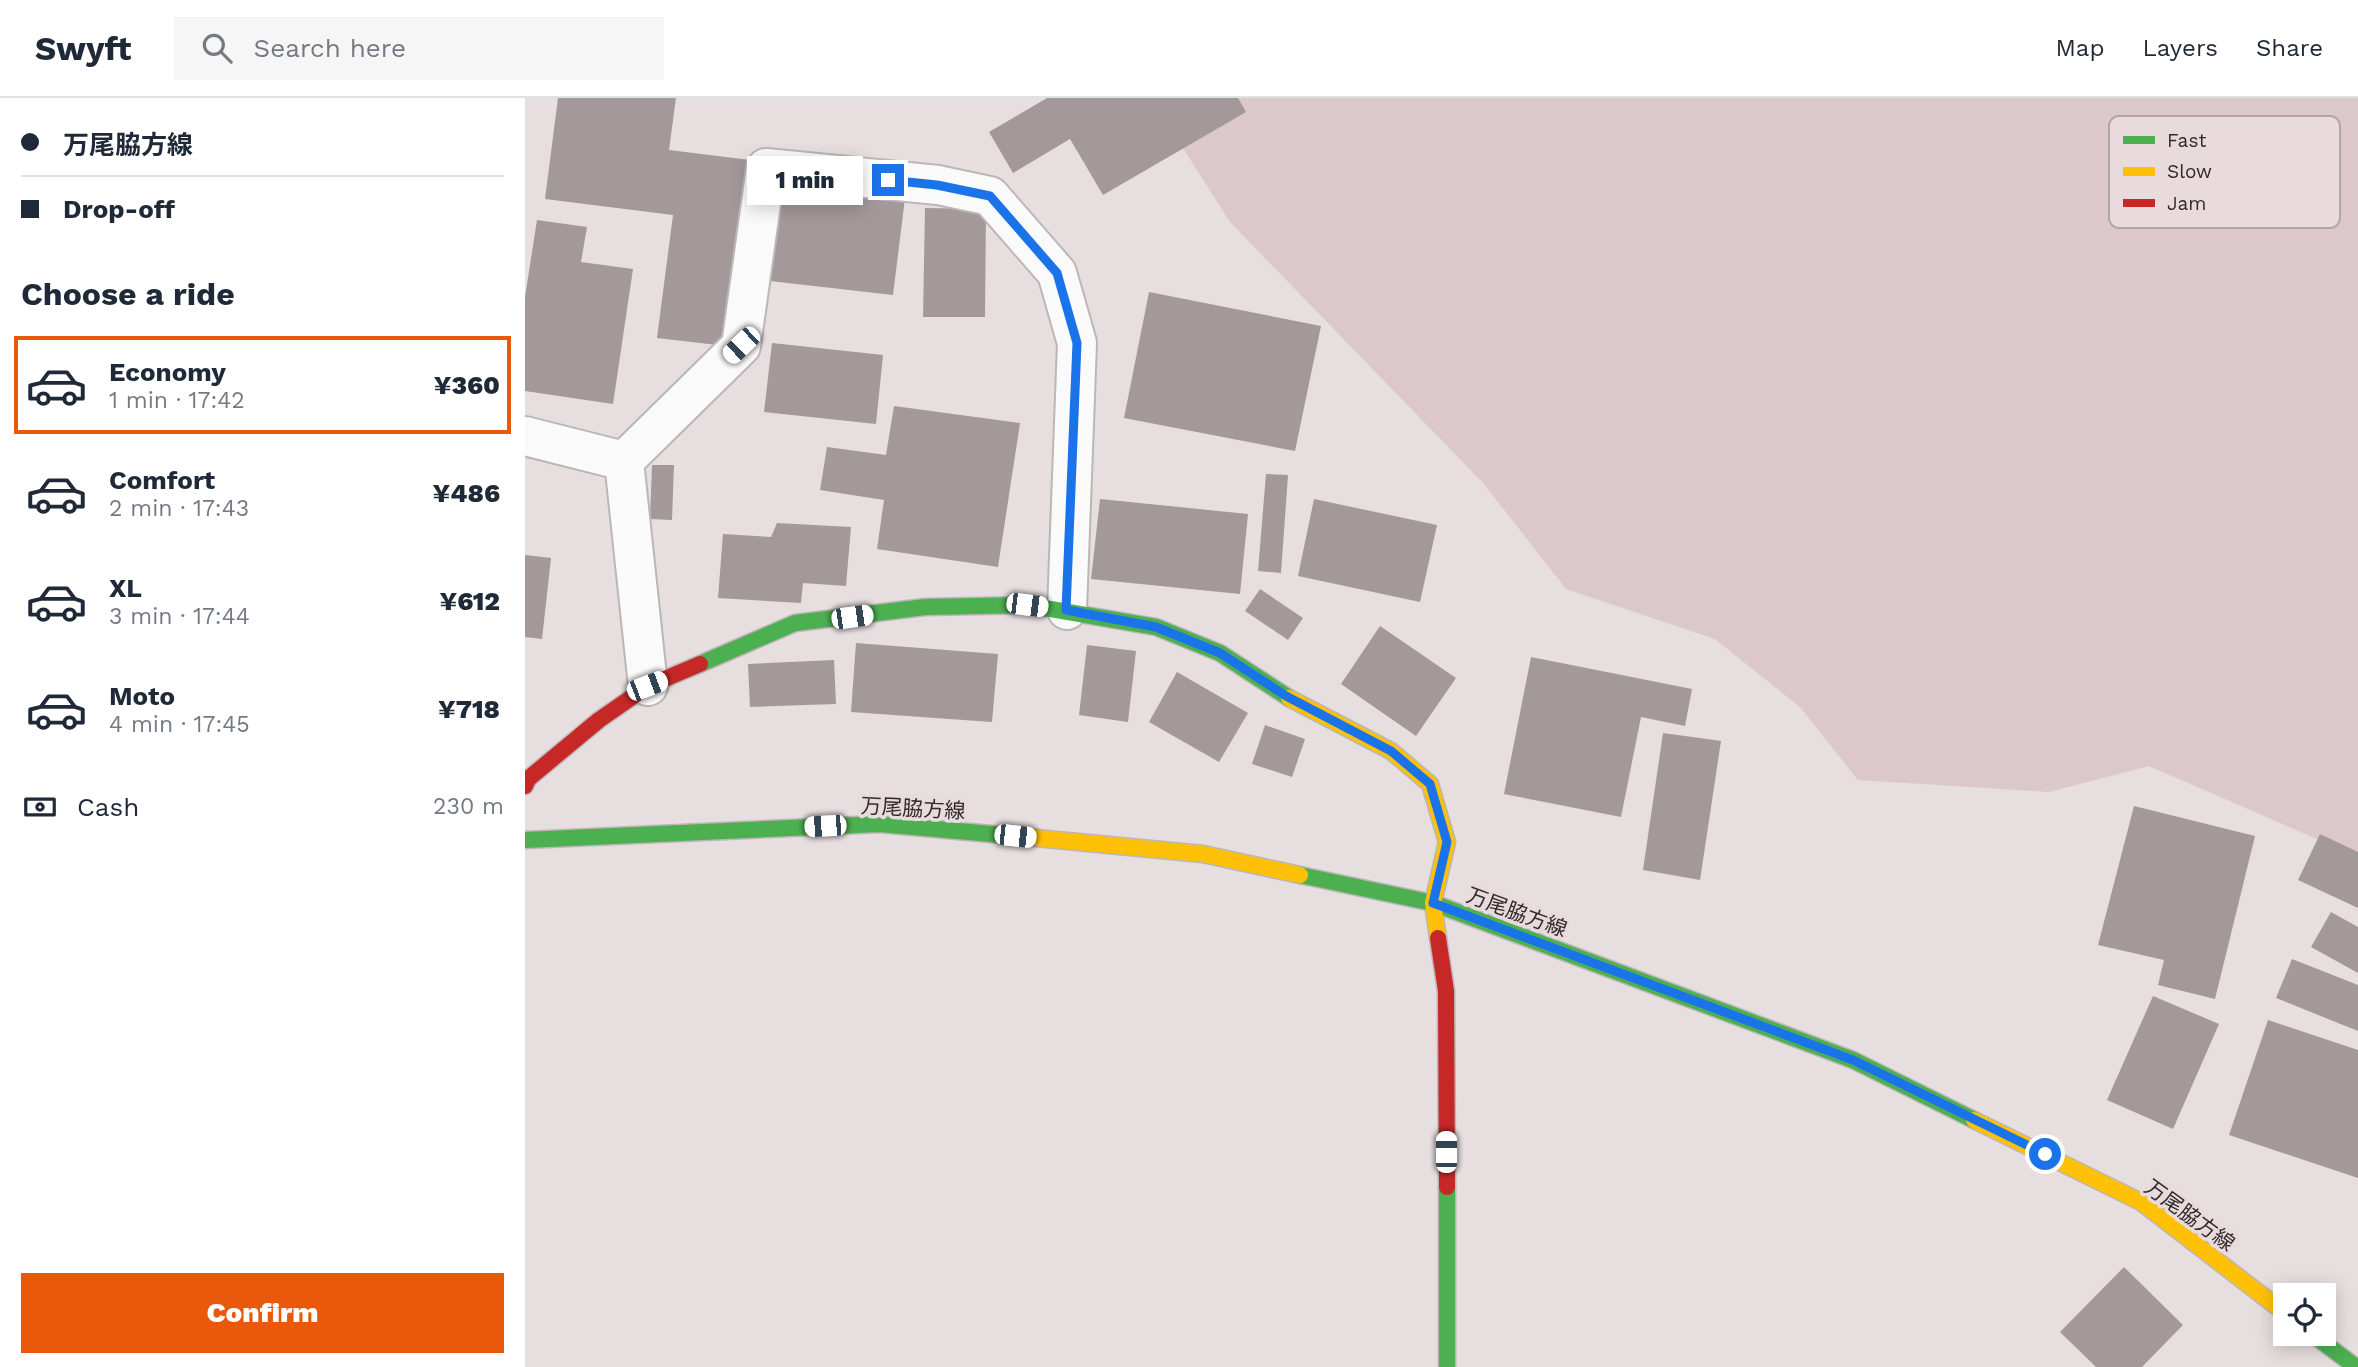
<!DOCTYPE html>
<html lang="en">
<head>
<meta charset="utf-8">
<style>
  :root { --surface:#fff; --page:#f6f6f7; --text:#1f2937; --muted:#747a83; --line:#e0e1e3; --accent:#ea580c }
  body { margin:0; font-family:"Work Sans","Noto Sans JP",sans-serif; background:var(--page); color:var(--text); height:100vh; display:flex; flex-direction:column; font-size:26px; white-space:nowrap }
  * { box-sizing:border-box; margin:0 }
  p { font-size:23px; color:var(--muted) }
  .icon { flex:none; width:38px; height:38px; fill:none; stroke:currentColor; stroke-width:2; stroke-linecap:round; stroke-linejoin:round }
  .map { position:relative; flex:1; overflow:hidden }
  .details { display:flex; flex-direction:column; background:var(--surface); width:525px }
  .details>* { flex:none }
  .hud { display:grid; align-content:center; height:154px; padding:0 21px; background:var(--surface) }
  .buttons { position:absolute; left:1748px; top:1185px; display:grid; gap:14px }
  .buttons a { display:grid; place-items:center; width:63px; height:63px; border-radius:0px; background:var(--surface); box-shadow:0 4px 18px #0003; font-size:35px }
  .end { position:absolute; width:32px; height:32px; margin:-16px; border:9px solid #1a73e8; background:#fff; box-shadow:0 0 0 4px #fff }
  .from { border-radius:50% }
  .bubble { position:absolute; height:49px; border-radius:0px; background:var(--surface); box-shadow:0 4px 18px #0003; font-size:23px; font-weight:800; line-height:49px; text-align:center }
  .car { position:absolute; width:21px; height:42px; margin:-21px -10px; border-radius:9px; box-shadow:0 0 5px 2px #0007; background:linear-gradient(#fff 24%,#345 0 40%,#fff 0 76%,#345 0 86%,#fff 0) }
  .hud b { display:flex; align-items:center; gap:24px; height:66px; font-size:26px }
  .hud b+b { border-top:2px solid var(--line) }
  .hud i { width:18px; height:18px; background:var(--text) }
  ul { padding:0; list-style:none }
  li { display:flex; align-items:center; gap:21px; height:98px; margin:0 14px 10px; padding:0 7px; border:4px solid transparent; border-radius:0px }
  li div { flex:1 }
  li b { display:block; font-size:26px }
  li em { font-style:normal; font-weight:800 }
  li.selected { border-color:var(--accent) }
  li>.icon { width:63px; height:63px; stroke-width:1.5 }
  h2 { padding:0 21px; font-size:32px; line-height:84px }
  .pay { display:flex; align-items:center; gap:18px; height:77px; padding:0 21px; font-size:26px }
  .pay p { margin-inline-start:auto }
  .primary-button { display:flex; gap:14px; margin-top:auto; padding:14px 21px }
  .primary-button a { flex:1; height:80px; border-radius:0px; background:var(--accent); color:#fff; font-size:28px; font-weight:800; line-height:80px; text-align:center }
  header { display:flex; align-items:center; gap:42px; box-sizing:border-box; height:98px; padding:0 35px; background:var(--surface); border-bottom:2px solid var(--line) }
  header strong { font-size:33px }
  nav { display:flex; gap:38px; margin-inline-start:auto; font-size:24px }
  .search { width:490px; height:63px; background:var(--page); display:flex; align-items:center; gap:18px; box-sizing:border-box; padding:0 24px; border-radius:0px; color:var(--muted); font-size:26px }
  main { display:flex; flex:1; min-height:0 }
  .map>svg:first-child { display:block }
  .green { fill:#dcc7ca }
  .building { fill:#a3999a }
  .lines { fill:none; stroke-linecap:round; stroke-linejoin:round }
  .street-casing { stroke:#bcb6b7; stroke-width:42 }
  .fast-casing { stroke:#bcb6b7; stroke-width:19 }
  .slow-casing { stroke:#bcb6b7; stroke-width:19 }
  .jam-casing { stroke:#bcb6b7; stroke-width:19 }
  .street { stroke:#fbfafa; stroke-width:38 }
  .fast { stroke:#4caf50; stroke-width:16 }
  .slow { stroke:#ffc107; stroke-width:16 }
  .jam { stroke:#c62828; stroke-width:16 }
  .route { stroke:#1a73e8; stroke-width:9 }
  .labels { text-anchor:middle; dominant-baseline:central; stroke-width:7; stroke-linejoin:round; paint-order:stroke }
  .street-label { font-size:21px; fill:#302b2b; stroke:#e9dbdd }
  .key { fill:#e9dbdd; stroke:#b2a6a8; stroke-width:2 }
  .key-label { font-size:19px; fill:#302b2b }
</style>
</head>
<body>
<header>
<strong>Swyft</strong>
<div class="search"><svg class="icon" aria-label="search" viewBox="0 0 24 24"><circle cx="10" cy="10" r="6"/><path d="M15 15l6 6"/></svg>Search here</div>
<nav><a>Map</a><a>Layers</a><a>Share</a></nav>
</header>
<main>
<section class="details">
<div class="hud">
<b><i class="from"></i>万尾脇方線</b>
<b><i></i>Drop-off</b>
</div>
<h2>Choose a ride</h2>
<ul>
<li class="selected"><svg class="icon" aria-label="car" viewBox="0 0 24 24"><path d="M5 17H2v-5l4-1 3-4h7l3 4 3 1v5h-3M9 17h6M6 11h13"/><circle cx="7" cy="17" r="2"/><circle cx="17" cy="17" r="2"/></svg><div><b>Economy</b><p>1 min · 17:42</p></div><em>¥360</em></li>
<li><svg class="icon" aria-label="car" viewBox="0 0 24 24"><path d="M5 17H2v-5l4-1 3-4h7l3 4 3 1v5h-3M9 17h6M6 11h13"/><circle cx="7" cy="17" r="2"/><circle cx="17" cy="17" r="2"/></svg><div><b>Comfort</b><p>2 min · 17:43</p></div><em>¥486</em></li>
<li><svg class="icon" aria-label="car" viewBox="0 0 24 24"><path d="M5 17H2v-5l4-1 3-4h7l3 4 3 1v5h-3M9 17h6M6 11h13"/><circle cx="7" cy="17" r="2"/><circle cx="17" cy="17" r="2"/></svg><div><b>XL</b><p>3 min · 17:44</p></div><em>¥612</em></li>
<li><svg class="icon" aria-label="car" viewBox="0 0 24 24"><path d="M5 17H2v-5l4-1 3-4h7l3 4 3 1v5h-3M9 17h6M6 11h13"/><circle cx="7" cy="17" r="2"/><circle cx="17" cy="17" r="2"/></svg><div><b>Moto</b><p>4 min · 17:45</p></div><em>¥718</em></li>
</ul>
<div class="pay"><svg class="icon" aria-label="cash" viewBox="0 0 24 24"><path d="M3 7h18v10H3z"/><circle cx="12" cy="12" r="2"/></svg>Cash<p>230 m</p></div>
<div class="primary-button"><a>Confirm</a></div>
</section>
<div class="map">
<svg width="1833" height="1269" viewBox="0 0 1833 1269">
  <rect width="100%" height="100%" fill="#e6dedf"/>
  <!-- green -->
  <path class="green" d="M626,0H1833V759L1624,668L1524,694L1333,682L1275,609L1190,541L1041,491L959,386L705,124Z"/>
  <!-- building -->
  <path class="building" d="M33,0H151L144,52L225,62L201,248L132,240L148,117L20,101Z
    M522,0H713L721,14L578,97L545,41L488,75L464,34Z
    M258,78L381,92L368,197L245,183Z
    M400,110L461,111L460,219H398Z
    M12,122L62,129L56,164L108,171L88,306L0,293V199Z
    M624,194L796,228L770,353L599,320Z
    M247,245L358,257L351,326L239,314Z
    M369,308L495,325L473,469L352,451L359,402L295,392L302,349L361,357Z
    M127,367H149L147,422L125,421Z
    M741,376L763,377L756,475L733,473Z
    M575,401L723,416L715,496L566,481Z
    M789,401L912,427L895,504L773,478Z
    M252,425L326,429L321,488L278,485L276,505L193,500L198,436L246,439Z
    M0,457L26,460L17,541L0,539Z
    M735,491L778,520L763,542L720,513Z
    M855,528L931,580L891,638L816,586Z
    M331,545L473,556L467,624L326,614Z
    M562,547L611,553L603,624L554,617Z
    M1006,559L1167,591L1160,628L1116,619L1096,719L979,696Z
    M309,562L311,606L225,609L223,566Z
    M652,574L723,615L694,664L624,624Z
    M740,627L780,641L767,679L727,666Z
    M1138,635L1196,643L1175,782L1118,772Z
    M1609,708L1730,738L1690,901L1633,887L1639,862L1573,847Z
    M1795,736L1833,754V810L1773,782Z
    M1806,814L1833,829V875L1786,849Z
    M1767,861L1833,887V933L1751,900Z
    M1628,898L1694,926L1648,1031L1582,1002Z
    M1743,922L1833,952V1080L1704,1037Z
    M1599,1169L1658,1227L1617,1269H1571L1535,1234Z"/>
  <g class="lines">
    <defs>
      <path id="street" d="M0,338L99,363L123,588
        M99,363L216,248L241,70L413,87L465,98L532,175L552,245L542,512"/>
      <path id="fast" d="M175,566L270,525L400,509L502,507L631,529L695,555L764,600
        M0,742L355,726L511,740
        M775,777L908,805L1328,962L1449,1022
        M922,1089V1269
        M1787,1236L1831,1269"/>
      <path id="slow" d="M764,600L866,653L905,686L922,744L908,805L913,840
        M511,740L678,756L775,777
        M1449,1022L1616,1104L1760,1215"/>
      <path id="jam" d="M0,688L3,681L74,622L123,588L175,566
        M913,840L921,893L922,1089"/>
    </defs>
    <!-- street casing -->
    <use href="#street" class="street-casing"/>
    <!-- fast casing -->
    <use href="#fast" class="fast-casing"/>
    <!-- slow casing -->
    <use href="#slow" class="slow-casing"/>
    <!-- jam casing -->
    <use href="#jam" class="jam-casing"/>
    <!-- street -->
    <use href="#street" class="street"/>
    <!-- fast -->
    <use href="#fast" class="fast"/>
    <!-- slow -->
    <use href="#slow" class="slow"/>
    <!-- jam -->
    <use href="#jam" class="jam"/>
  </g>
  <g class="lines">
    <!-- route -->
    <path class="route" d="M363,82L412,87L465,98L532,175L552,245L541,512L631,529L695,555L761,598L866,653L905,686L922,744L908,805L1328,962L1520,1056"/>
  </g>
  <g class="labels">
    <!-- street labels -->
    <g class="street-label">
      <text transform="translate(388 710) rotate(3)">万尾脇方線</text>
      <text transform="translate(992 814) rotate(20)">万尾脇方線</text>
      <text transform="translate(1665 1117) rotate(36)">万尾脇方線</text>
    </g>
  </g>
  <!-- legend -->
  <rect x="1584" y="18" width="231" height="112" rx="10" class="key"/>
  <rect x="1598" y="38" width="32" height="8" fill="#4caf50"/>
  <rect x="1598" y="69" width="32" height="9" fill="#ffc107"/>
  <rect x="1598" y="101" width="32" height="8" fill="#c62828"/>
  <g class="key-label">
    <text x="1642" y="49">Fast</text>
    <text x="1642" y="80">Slow</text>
    <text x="1642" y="112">Jam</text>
  </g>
</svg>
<div class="buttons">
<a><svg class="icon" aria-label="locate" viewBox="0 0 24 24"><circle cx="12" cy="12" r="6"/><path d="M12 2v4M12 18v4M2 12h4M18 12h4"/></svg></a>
</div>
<i class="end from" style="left:1520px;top:1056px"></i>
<i class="end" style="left:363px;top:82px"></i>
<div class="bubble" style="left:222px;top:58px;width:116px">1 min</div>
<i class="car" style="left:216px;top:247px;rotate:226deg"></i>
<i class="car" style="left:502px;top:507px;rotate:97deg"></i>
<i class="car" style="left:327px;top:519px;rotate:82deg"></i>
<i class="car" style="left:122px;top:588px;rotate:69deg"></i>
<i class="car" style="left:300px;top:728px;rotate:267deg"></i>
<i class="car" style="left:490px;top:738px;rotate:96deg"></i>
<i class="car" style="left:921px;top:1054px;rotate:0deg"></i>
</div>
</main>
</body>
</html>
